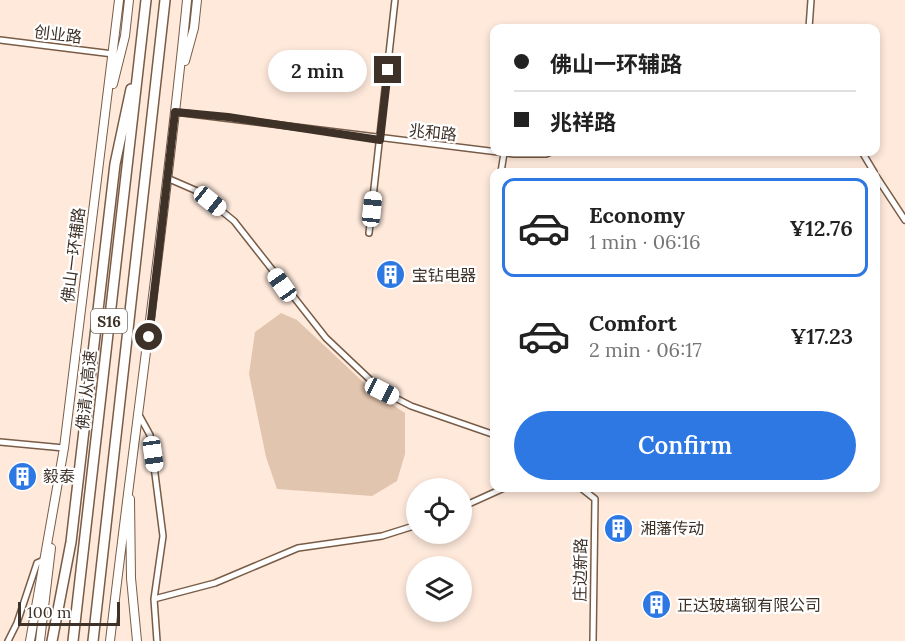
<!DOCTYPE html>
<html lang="en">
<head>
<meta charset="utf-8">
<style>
  :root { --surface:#fff; --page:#f6f6f6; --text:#222; --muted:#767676; --line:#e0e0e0; --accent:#2e78e4 }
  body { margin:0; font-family:Lora,"Noto Sans SC",serif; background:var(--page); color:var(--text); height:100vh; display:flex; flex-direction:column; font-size:22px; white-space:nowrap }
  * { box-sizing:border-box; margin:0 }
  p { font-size:20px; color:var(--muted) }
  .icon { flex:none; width:33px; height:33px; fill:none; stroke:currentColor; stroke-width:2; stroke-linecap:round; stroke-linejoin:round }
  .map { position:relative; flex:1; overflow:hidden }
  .sheet { position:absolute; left:490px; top:168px; width:390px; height:324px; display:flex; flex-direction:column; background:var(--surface); border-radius:12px; box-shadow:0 3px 9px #0003 }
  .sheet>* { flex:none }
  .hud { position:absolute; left:490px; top:24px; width:390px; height:132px; border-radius:12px; box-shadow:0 3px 9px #0003; display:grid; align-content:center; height:132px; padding:0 24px; background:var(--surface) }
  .tools { position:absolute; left:406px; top:478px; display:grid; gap:12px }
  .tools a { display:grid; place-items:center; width:66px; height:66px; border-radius:50%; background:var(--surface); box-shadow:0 3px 9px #0003; font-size:30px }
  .scale { position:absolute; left:18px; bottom:15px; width:102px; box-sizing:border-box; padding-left:6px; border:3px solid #3e3128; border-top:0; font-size:16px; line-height:21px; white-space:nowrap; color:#3e3128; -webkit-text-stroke:4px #fff; paint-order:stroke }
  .end { position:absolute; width:27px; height:27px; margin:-14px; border:8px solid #3e3128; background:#fff; box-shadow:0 0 0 3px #fff }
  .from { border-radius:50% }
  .bubble { position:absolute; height:42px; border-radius:21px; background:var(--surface); box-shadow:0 3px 9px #0003; font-size:20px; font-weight:600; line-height:42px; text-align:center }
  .car { position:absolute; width:18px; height:36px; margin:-18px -9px; border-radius:8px; box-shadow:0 0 4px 2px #0007; background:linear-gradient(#fff 24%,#345 0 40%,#fff 0 76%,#345 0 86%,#fff 0) }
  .hud b { display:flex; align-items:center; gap:21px; height:57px; font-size:22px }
  .hud b+b { border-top:2px solid var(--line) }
  .hud i { width:15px; height:15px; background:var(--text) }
  ul { padding:10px 0 0; list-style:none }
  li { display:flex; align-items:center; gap:18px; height:99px; margin:0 12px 9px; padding:0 12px; border:3px solid transparent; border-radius:12px }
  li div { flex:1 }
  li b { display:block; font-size:22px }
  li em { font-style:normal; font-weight:600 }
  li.active { border-color:var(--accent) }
  li>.icon { width:54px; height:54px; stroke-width:1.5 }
  .primary-button { display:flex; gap:12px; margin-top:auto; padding:12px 24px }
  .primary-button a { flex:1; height:69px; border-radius:36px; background:var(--accent); color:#fff; font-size:24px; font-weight:600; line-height:69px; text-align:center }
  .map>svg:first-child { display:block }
  .green { fill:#e2c5af }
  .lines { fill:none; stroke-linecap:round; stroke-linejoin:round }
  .minor-casing { stroke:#795c46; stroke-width:8 }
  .secondary-casing { stroke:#795c46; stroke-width:10 }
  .motorway-casing { stroke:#795c46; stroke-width:12 }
  .minor { stroke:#fff; stroke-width:5 }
  .secondary { stroke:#fff; stroke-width:8 }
  .motorway { stroke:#fff; stroke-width:9 }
  .route { stroke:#3e3128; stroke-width:8 }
  .labels { text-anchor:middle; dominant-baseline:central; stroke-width:4.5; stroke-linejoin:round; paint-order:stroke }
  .shield { fill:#fff; stroke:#786f68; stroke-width:1.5 }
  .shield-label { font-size:15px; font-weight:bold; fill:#3e3128 }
  .street-label { font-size:16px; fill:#3e3128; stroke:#fff }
  .poi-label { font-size:16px; fill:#3e3128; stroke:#fff; text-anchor:start }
</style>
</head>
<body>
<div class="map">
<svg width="905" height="641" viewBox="0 0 905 641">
  <rect width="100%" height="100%" fill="#fee9db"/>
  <!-- green -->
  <path class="green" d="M281,313L297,320L375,393L405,413V454L397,481L372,496L277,489L266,457L249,374L255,332Z"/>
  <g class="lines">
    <defs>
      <path id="minor" d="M809,28L811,0
        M0,40L113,54
        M175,112L514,154H546L551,152
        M862,152L874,172
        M501,172L504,153
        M876,176L905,220
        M167,178L197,191L234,221L326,338L382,391L411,406L495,435
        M495,220V221
        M369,233L395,0
        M139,415L150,435L163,536L154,599L157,641
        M0,442L64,448
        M581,488L595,499L593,641
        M462,507L504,488
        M154,599L215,583L298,548L382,536L417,525
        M8,641L17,623L37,563L44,560"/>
      <path id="secondary" d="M185,61L194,28L197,0
        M113,84L125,36L129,0
        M130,499L131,578L137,641
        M30,641L64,448L119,0
        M40,641L51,548
        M110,641C135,427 166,214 187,0"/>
      <path id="motorway" d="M52,641L71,542L115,164L131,89
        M73,641L146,0
        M93,641L165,0"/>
    </defs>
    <!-- minor casing -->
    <use href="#minor" class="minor-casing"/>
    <!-- secondary casing -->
    <use href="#secondary" class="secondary-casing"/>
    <!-- motorway casing -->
    <use href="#motorway" class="motorway-casing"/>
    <!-- minor -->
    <use href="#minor" class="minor"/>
    <!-- secondary -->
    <use href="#secondary" class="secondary"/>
    <!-- motorway -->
    <use href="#motorway" class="motorway"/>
  </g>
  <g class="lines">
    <!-- route -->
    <path class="route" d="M149,337L175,112L228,117L380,140L388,70"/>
  </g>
  <!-- icons -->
  <defs>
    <symbol id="building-disc" viewBox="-11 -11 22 22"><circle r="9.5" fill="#2e78e4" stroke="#fff"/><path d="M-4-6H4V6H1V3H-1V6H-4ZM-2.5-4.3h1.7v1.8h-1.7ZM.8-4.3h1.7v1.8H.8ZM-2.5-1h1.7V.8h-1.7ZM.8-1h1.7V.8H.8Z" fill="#fff"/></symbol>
  </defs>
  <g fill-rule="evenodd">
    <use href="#building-disc" x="374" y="258" width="33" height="33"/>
    <use href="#building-disc" x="6" y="460" width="33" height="33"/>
    <use href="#building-disc" x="602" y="512" width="33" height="33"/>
    <use href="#building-disc" x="640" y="588" width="33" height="33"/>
  </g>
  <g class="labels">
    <!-- shield labels -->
    <rect class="shield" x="91" y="309" width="36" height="24" rx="4.5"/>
    <g class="shield-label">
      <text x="109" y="321">S16</text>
    </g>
    <!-- street labels -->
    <g class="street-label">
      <text transform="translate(58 34) rotate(7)">创业路</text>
      <text transform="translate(433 132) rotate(6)">兆和路</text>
      <text transform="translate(73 255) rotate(-83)">佛山一环辅路</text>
      <text transform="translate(86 390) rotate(-84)">佛清从高速</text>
      <text transform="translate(580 570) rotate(-89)">庄边新路</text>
    </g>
    <!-- poi labels -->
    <g class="poi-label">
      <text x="412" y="275">宝钻电器</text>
      <text x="43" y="476">毅泰</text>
      <text x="640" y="528">湘藩传动</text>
      <text x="677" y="605">正达玻璃钢有限公司</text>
    </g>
  </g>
</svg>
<div class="tools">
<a><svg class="icon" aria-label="locate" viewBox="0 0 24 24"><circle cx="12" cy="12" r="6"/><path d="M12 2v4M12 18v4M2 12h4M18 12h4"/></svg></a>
<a><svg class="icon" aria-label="layers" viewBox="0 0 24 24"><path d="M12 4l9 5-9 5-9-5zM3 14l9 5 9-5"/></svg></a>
</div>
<div class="scale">100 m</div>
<i class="end from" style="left:149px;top:337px"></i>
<i class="end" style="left:388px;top:70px"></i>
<div class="bubble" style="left:268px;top:50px;width:99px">2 min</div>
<i class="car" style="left:210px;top:201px;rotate:129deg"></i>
<i class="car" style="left:372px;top:209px;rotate:6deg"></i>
<i class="car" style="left:282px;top:285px;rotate:325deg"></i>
<i class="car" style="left:382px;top:391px;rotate:117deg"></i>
<i class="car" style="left:153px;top:454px;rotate:172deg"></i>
<div class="hud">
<b><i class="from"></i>佛山一环辅路</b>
<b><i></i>兆祥路</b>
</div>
<section class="sheet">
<ul>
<li class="active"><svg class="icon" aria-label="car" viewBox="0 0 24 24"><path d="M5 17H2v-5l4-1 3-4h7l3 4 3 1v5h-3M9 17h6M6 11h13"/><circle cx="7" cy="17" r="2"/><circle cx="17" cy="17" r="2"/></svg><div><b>Economy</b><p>1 min · 06:16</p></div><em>¥12.76</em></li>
<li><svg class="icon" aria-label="car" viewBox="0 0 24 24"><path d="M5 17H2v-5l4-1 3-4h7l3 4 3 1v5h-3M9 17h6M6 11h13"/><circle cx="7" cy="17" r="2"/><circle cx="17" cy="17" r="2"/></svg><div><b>Comfort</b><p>2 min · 06:17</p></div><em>¥17.23</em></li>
</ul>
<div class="primary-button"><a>Confirm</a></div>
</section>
</div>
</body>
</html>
